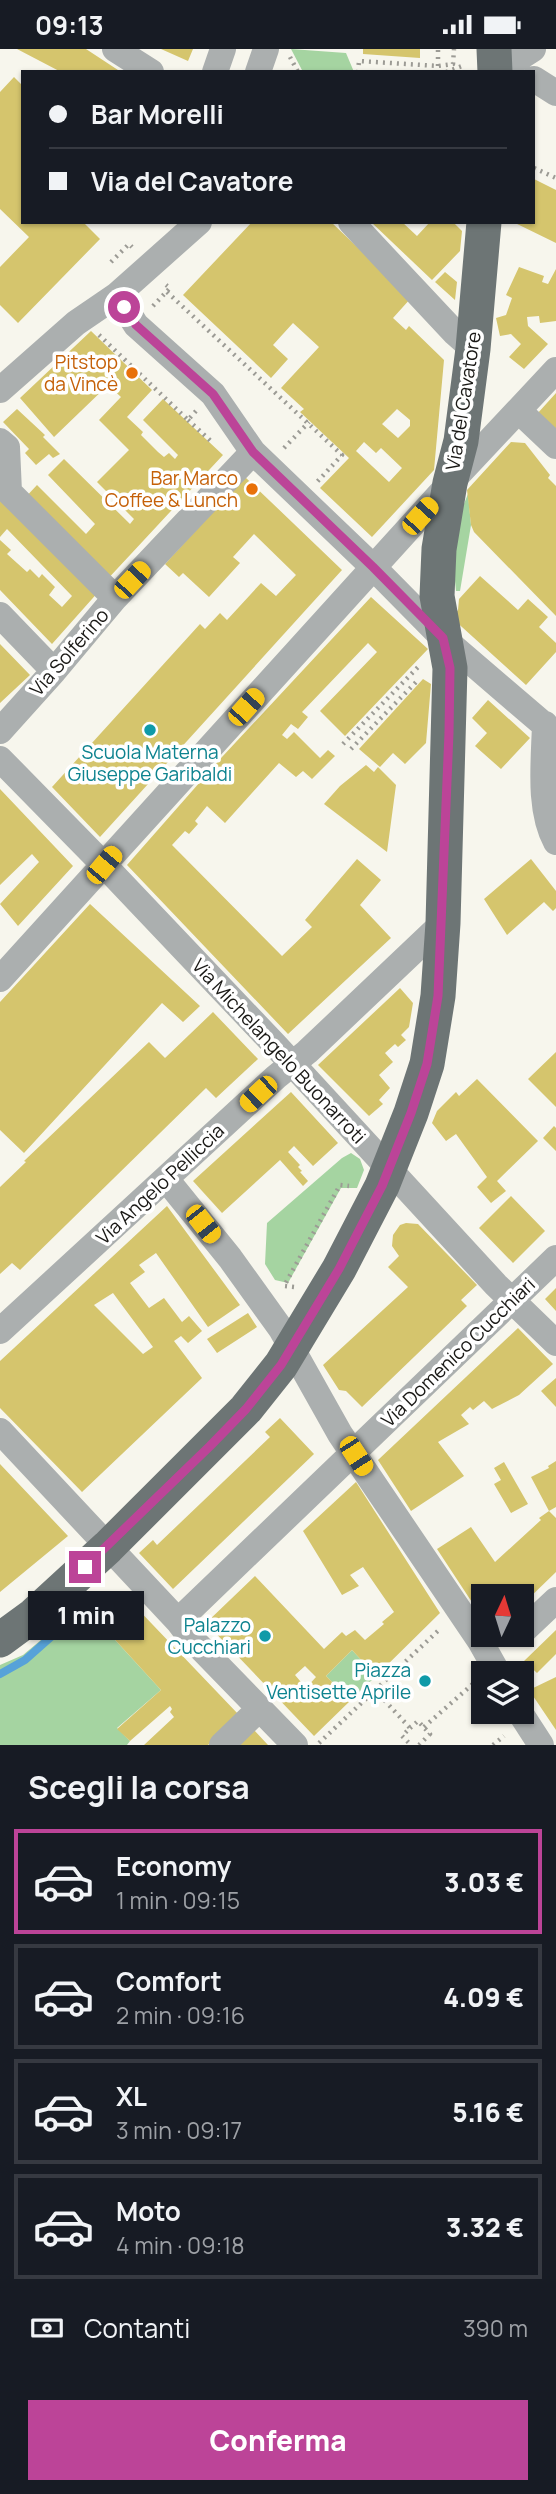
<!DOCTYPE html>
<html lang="it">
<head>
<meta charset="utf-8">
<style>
  :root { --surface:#171b24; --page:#242831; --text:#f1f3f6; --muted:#9ea1a6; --line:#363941; --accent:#bc4498 }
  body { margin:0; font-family:Manrope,sans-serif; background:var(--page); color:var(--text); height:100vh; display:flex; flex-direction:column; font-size:26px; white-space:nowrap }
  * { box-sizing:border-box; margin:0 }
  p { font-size:23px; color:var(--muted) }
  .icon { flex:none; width:38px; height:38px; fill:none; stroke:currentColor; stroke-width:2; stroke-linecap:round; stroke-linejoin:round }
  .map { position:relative; height:1696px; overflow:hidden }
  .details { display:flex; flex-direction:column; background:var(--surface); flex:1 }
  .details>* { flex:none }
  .banner { position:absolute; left:21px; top:21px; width:514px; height:154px; border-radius:0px; box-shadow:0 2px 5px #0004; display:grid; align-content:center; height:154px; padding:0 28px; background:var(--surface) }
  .needle { width:46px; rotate:4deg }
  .tools { position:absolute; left:471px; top:1535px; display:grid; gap:14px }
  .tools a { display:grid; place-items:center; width:63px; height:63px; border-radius:0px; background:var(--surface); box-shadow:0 2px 5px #0004; font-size:35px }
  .end { position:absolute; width:32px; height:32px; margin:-16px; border:9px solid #bc4498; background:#fff; box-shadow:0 0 0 4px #fff }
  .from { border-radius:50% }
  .bubble { position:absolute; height:49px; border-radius:0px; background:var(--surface); box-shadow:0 2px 5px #0004; font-size:23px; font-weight:800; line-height:49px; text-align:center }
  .car { position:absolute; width:21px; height:42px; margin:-21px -10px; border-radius:9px; box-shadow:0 0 5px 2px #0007; background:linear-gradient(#f5c518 24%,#345 0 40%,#f5c518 0 76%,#345 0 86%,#f5c518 0) }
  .banner b { display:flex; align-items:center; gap:24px; height:66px; font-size:26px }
  .banner b+b { border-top:2px solid var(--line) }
  .banner i { width:18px; height:18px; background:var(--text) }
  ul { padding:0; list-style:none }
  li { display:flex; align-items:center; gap:21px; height:105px; margin:0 14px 10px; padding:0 14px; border:4px solid var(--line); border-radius:0px }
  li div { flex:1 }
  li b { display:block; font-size:26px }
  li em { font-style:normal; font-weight:800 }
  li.on { border-color:var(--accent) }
  li>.icon { width:63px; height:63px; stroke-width:1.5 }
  h2 { padding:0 28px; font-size:32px; line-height:84px }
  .pay { display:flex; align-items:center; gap:18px; height:77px; padding:0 28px; font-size:26px }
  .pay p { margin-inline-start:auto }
  .primary-button { display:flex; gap:14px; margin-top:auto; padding:14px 28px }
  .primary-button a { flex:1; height:80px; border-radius:0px; background:var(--accent); color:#fff; font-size:28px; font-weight:800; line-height:80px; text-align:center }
  .status { display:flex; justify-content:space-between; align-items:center; height:49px; padding:0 35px; background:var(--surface); direction:ltr }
  .status svg { height:19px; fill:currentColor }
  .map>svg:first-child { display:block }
  .green { fill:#a5d4a1 }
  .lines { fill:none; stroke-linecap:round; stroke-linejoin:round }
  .stream { stroke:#57a2d9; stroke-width:8 }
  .building { fill:#d5c56d; fill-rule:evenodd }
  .path { stroke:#9c9b95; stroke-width:4.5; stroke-dasharray:2 5; stroke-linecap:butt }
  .minor { stroke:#abafaf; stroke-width:26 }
  .major { stroke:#6d7575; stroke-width:35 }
  .route { stroke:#bc4498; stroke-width:9 }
  .food-dot { fill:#e8710a; stroke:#fff; stroke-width:2.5 }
  .culture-dot { fill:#0f9aa8; stroke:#fff; stroke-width:2.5 }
  .labels { text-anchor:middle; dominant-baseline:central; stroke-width:7; stroke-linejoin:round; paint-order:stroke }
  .food-label { font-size:19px; fill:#c56008; stroke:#fff; text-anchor:end }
  .street-label { font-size:19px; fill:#191815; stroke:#fff }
  .culture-label { font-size:19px; fill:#0d838f; stroke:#fff; text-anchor:end }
</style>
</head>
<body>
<div class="status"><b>09:13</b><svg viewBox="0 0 49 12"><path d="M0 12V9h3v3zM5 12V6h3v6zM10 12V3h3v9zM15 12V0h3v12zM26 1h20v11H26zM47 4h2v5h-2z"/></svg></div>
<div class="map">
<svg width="556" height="1696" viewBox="0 0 556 1696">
  <rect width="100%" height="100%" fill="#f7f6ed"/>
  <!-- green -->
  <path class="green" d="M291,0L346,4L354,23H303Z
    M468,445L471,476L460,542H456C452,503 452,482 468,445Z
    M351,1104L360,1110L364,1121L357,1139H341L288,1234L275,1231L265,1215L267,1174L342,1109Z
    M95,1569L161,1641L117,1679L130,1692L127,1696H0V1616L23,1606L66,1570Z
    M352,1601L376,1627L351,1651L326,1627Z"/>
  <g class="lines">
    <!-- stream -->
    <path class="stream" d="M0,1625L25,1611L95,1549"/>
  </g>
  <!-- building -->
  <path class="building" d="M17,0H86L121,23H61Z
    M161,0H193L188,12Z
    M363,0H420V9L363,5Z
    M14,28L23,37V173H83L100,190L18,274L0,256V218L29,188L0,160V43Z
    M534,130L556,141V194L513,173H534Z
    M252,173H331L411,249L393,269L406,281L409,277L444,311L434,421L372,488L320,439L349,409L300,363L304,360L281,339L319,298L293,274L273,296L288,310L271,329L183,246ZM397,360L410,371V377L398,389L382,375ZM364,393L376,404L381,399L402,419L389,433L356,402Z
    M371,173H402L417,187L430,173H453L462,182L460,202L432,231Z
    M519,218L544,227L542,233L548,235L556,220V272L540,274L539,267L527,268L528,277L548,295L524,320L509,308L521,295L511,285L500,287L496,269L506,266L512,249L506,246Z
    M445,223L457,233L455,251L435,233Z
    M91,282L152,341L127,368L143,383L141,386L158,403L164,408L169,404L175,410L178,406L143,371L163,350L223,406L104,534L23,451L37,436L86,485L95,475L48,426L64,410L130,475L134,470L97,433L129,401L99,371L121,348L108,336L54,388L20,349Z
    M556,344V382L537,365Z
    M17,360L45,386L43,388L60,405L53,409L49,405L36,416L25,404L29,400L3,373Z
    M511,393L525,394L550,426L548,429L556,437V567L474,483L471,476L467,441Z
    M0,407L3,442L100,541L52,595L0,541V491L11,501L7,505L27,523L30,520L39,529L42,525L55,538L49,546L62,558L72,547L7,480L0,488Z
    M245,428L342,521L100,788L52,738L200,575L205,580L220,564L227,571L261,534L276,547L296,526L254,485L233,508L240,514L209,548L183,524L179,528L165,515Z
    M480,527L518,561L528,550L548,568L539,578L556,594V603L526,636L452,569L458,561L459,550Z
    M371,548L428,600L345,687L320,662L377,603L368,594L302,663L308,668L298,680L291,675L282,686L287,690L294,683L320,709L328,701L335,707L312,730L303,722L296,728L279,714L225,774L207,757L195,772L198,775L189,785L185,782L172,796L282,907L312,878L305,871L357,810L381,831L360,856L391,889L288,985L127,816L222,708Z
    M0,595L30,626L0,654Z
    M423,630L431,635L426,694L405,715L393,704L380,718L359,700Z
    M488,651L530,689L501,720L475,697L487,684L472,669Z
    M366,716L374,723L378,718L396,736L387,803L324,755L340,737Z
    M0,740L73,817L18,877L0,855L39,813L32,805L0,836Z
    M531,810L556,842V859L553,862L544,853L507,886L484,850Z
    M90,855L200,957L183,973L162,954L24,1104L0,1081V953Z
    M400,939L413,954L409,978L401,986L406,991L398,998L395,995L385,1004L393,1013L379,1026L390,1039L379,1051L383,1055L369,1067L318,1016Z
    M213,963L258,1010L216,1049L206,1039L20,1221L12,1214L0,1225V1138L26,1113L24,1112L149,993L165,1009Z
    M556,1003V1058L528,1030Z
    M477,1030L538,1092L497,1132L506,1142L491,1154L477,1138L487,1128L456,1085L446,1092L432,1074L437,1062L456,1043L459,1047Z
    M291,1043L338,1094L313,1117L294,1097L288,1103L300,1116L298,1118L302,1122L300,1123L308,1132L303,1137L280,1111L222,1164L193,1132Z
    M554,1077L556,1079V1102L543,1089Z
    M511,1147L545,1182L513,1214L479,1179Z
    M167,1157L240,1256L208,1278L156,1204L139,1216L145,1223L130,1234L149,1259L164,1249L182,1273L189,1267L202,1282L188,1294L181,1287L174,1292L202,1329L82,1443L0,1359V1312ZM113,1244L153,1298L143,1305L94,1256Z
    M406,1174L418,1175L477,1236L461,1251L467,1257L362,1358L346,1342L339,1341L323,1316L408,1238L388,1218L399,1207L392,1197L393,1186L400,1176Z
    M556,1239V1262L545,1250Z
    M248,1264L257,1278L217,1304L207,1290Z
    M518,1279L553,1315L519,1346L492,1360L484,1352L473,1361L470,1358L461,1366L469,1375L438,1393L464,1427L411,1462L378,1411Z
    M556,1329V1358L541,1342Z
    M280,1369L314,1405L173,1540L139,1504L153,1491L157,1496L270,1388L265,1383Z
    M556,1412V1458L549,1462L531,1428L549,1419L548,1417Z
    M504,1413L528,1455L511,1464L494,1435L501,1431L494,1419Z
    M0,1415L68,1487L0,1543Z
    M356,1433L440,1564L376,1627L352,1601L326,1627L351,1651L314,1687L206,1574L255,1527L324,1600L342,1583L346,1587L355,1581L365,1591L384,1575L382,1573L394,1563L363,1518L350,1526L359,1537L342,1546L303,1482ZM305,1617L316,1628L306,1639L295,1626Z
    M549,1462L556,1469V1523L522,1556V1547H483V1570L437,1500L471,1478L495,1513L541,1471L539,1469Z
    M114,1553L122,1562L131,1553L239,1666L208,1696H144L174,1668L170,1663L172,1660L170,1657L130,1692L117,1680L161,1641L95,1569Z
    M556,1581V1605L537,1624L524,1612Z
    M556,1628V1681L529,1641Z
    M254,1681L268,1696H237Z"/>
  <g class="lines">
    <!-- path -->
    <path class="path" d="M290,8L298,23
      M438,17V0
      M358,23L359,12L438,17L453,15L454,0
      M446,23L465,16
      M534,119L556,129
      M111,213L129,195L132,198
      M167,243L342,406L317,433
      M153,257L170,239L166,236
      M99,286L188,371L196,362
      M188,371L213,394
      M284,399L309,373
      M343,695L421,615
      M351,700L419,630
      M294,1238L284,1237L340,1136L349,1137
      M375,1641L410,1679L402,1687L411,1696
      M424,1678L475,1633
      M410,1679L418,1672L430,1685L419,1696
      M319,1694L440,1580
      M493,1696L504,1687"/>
    <!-- minor -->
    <path class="minor" d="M115,0L151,23
      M215,23L223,0
      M258,23L266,0
      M497,23L533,0
      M534,30L556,44
      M351,173L455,284L473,300
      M117,246L136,276L213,345L253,403L373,518L443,589L556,686
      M0,341L76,274L117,246L199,173
      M519,362L556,397
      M0,392L7,398L9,443L115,549
      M0,566L54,622
      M545,675C544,712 538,760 556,793
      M0,682L54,622L115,549L253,403
      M0,710L104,816L274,995L496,1236L556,1294
      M0,930L450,434L556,321
      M166,1130L230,1209L281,1280L340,1385L480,1592L498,1624
      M0,1282L276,1028L307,1003L443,874
      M0,1382L178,1572L190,1588L295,1696
      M178,1572L556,1209
      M522,1583L556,1551
      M519,1662L541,1696
      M222,1696L258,1661"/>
    <!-- major -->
    <path class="major" d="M494,0L495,23
      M0,1591L34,1566L108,1498L246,1360L281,1316L339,1220L382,1137L411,1064L427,1015L438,947L443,874L450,619L437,547L439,500L450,434L461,392L473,300L484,173"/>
  </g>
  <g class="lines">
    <!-- route -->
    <path class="route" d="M85,1518L210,1397L246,1360L281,1316L339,1220L382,1137L411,1064L427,1015L438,947L449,684L450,619L443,589L373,518L253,403L213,345L136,276L124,258"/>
  </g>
  <!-- markers -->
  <g class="food-dot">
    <circle cx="132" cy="324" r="7"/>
    <circle cx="252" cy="440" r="7"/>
  </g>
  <g class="culture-dot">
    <circle cx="150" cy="681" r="7"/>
    <circle cx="265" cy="1587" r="7"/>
    <circle cx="425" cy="1632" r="7"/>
  </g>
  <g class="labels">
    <!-- food labels -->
    <g class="food-label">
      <text x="118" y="313">Pitstop<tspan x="118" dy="22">da Vincè</tspan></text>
      <text x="238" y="429">Bar Marco<tspan x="238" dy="22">Coffee &amp; Lunch</tspan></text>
    </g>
    <!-- street labels -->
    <g class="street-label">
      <text transform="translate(463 352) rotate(-81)">Via del Cavatore</text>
      <text transform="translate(69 603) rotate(-49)">Via Solferino</text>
      <text transform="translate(279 1002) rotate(47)">Via Michelangelo Buonarroti</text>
      <text transform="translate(160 1135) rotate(-43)">Via Angelo Pelliccia</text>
      <text transform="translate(458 1303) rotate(-44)">Via Domenico Cucchiari</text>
    </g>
    <!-- culture labels -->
    <g class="culture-label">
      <text x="150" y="703" text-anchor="middle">Scuola Materna<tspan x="150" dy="22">Giuseppe Garibaldi</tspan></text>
      <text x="251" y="1576">Palazzo<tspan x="251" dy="22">Cucchiari</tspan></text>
      <text x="411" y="1621">Piazza<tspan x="411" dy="22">Ventisette Aprile</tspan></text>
    </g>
  </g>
</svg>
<div class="tools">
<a><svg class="needle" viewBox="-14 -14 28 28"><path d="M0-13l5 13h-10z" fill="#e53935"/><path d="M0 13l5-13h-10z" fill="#9ea1a6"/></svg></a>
<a><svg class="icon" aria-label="layers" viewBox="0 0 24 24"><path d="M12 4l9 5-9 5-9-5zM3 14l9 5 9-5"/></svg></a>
</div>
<i class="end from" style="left:124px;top:258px"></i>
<i class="end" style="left:85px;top:1518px"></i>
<div class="bubble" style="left:28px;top:1542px;width:116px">1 min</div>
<i class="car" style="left:420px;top:467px;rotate:42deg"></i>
<i class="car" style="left:132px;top:531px;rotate:43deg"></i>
<i class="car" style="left:246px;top:658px;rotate:42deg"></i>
<i class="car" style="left:104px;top:816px;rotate:40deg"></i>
<i class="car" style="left:258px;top:1045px;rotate:227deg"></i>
<i class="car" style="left:203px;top:1175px;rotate:142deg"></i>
<i class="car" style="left:356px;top:1407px;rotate:147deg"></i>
<div class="banner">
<b><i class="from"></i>Bar Morelli</b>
<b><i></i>Via del Cavatore</b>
</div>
</div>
<section class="details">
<h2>Scegli la corsa</h2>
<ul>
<li class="on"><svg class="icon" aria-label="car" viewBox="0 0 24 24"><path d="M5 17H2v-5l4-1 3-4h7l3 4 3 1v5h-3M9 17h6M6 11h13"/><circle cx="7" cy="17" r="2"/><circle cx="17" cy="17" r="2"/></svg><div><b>Economy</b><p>1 min · 09:15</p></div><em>3.03 €</em></li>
<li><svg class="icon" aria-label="car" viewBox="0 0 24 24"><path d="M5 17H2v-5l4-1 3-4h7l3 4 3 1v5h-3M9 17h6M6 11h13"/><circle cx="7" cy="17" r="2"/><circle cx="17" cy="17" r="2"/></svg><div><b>Comfort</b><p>2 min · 09:16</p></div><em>4.09 €</em></li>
<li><svg class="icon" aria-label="car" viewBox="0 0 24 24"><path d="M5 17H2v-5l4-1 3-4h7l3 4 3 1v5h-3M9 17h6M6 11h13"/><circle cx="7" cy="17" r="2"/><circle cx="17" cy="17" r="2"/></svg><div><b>XL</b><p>3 min · 09:17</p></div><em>5.16 €</em></li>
<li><svg class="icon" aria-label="car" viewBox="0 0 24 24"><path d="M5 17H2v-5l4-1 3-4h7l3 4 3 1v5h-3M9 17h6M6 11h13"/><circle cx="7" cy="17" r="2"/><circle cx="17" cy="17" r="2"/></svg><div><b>Moto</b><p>4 min · 09:18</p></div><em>3.32 €</em></li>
</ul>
<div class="pay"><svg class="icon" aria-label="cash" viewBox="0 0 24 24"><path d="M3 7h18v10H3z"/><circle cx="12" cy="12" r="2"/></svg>Contanti<p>390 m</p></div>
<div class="primary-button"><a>Conferma</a></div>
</section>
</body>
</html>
